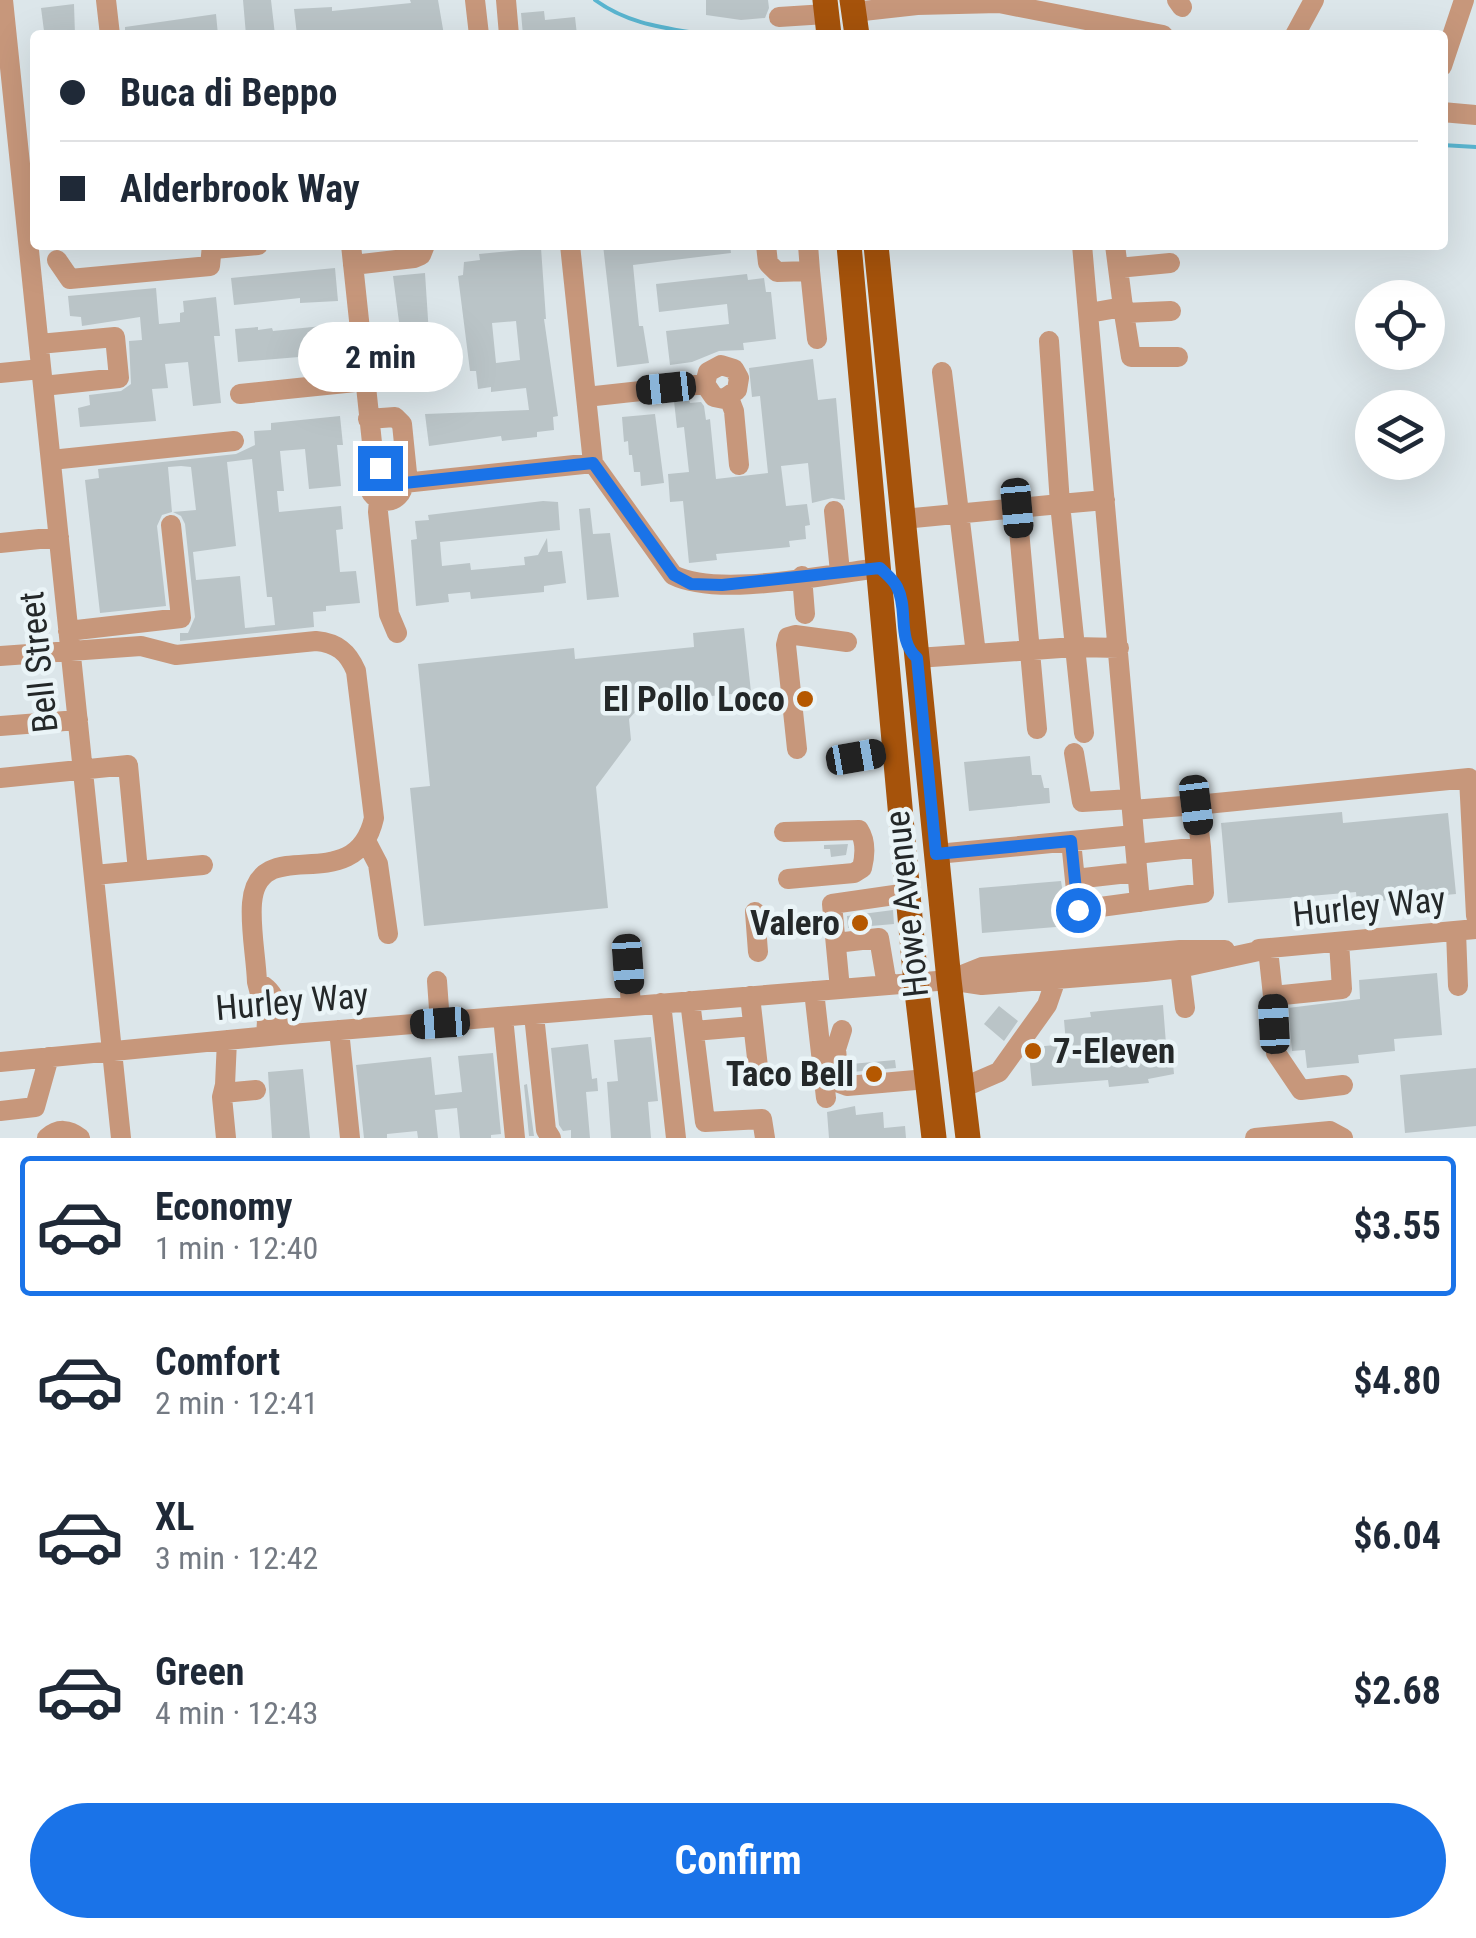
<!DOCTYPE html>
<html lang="en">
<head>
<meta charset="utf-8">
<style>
  :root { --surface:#fff; --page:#f6f6f7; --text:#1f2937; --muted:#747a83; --line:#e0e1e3; --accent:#1a73e8 }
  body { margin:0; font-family:"Roboto Condensed",sans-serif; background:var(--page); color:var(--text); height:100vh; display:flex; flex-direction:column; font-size:38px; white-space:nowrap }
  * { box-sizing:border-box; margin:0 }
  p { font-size:32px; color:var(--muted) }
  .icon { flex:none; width:55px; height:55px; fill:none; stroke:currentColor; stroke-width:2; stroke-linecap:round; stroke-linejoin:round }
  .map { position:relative; height:1138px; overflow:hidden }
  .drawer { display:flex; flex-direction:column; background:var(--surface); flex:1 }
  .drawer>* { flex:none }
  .top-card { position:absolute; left:30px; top:30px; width:1418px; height:220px; border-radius:10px; box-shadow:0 10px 40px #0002; display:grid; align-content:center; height:220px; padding:0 30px; background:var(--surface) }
  .tools { position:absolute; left:1355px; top:280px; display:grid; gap:20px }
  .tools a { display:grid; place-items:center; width:90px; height:90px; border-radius:50%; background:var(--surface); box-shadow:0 10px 40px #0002; font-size:50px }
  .end { position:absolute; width:45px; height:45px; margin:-22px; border:12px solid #1a73e8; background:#fff; box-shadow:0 0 0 5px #fff }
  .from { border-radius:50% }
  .bubble { position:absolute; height:70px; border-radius:35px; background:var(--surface); box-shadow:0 10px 40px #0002; font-size:32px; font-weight:700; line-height:70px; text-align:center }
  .car { position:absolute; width:30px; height:60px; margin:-30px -15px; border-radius:12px; box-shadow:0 0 8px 2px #0007; background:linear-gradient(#222 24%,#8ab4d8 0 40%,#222 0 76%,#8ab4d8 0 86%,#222 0) }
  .top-card b { display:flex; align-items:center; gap:35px; height:95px; font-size:38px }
  .top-card b+b { border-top:2px solid var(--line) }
  .top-card i { width:25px; height:25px; background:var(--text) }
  ul { padding:18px 0 0; list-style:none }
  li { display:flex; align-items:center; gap:30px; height:140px; margin:0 20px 15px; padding:0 10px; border:5px solid transparent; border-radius:10px }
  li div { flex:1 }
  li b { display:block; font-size:38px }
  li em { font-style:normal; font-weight:700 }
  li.current { border-color:var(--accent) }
  li>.icon { width:90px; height:90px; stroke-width:1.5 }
  .cta { display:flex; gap:20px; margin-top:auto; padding:20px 30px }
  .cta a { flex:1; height:115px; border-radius:60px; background:var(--accent); color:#fff; font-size:40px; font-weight:700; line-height:115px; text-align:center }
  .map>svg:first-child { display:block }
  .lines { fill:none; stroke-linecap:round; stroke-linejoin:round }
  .stream { stroke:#5ab5d0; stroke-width:4 }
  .building { fill:#bac4c7; fill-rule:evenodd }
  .minor { stroke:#c7977b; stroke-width:20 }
  .major { stroke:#a6530b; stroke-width:25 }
  .route { stroke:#1a73e8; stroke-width:12 }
  .poi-dot { fill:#b55800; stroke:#eaf4f7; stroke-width:4 }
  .labels { text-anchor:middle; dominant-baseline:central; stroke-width:9; stroke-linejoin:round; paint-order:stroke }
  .street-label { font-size:35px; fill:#242829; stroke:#eaf4f7 }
  .poi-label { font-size:35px; font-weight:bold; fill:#242829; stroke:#eaf4f7; text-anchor:end }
</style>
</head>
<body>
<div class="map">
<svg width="1476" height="1138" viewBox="0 0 1476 1138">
  <rect width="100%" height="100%" fill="#dce6ea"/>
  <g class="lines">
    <!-- stream -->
    <path class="stream" d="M595,0C629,25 667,28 707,35
      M1442,145L1476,147"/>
  </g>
  <!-- building -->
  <path class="building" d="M243,0H271L275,35H246Z
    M410,0H438L444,35H412L411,31L369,35H297L294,9L332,7V11L411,3Z
    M706,0H768L769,8L765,18L741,20L706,15Z
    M74,4L75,35H47V30L44,31L41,8Z
    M544,11L545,20L575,17L577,35H523L521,13Z
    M216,14L218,35H125V27Z
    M603,245H730L731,253L633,265L639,326H643L649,363L617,367Z
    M541,248L546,319H544L558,416L553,417L554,430L537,432V437L502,441L501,436L429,446L425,414L529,410L526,388L491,392V387L478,389L476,371H470L458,276L463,275L464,262L480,260L479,254ZM516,321L520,360L496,363L492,323Z
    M335,268L338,301L300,303V298L234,305L231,278Z
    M425,273L430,350L408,352L407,345H402L393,276Z
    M747,274L748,280L764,278L766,292H771L776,339L743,343L744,350L719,351L692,362L670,365L666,331L729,324L727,304L659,312L656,284Z
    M156,288L159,324L180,322V313L184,312L183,301L216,297L220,336H214L221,403L193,406L188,362L165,364L168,388L152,389L156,421L80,427L78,408L90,405L89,395L121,391L131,384L129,341L142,340L140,317L82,326L81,317L70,316L68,296Z
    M332,325L335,354L238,362L235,329L258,327V330L272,328L273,331Z
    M813,359L818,400L836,398L845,500L832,498L812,503L808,463L781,466L786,506L807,504L810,525L805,526L806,539L789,541L790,547L716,554L717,560L689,563L683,501L670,502L668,474L689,472L684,427L677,428L674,401L689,400L690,403L701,402L704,406L706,420L710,419L716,479L768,473L760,396L752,397L749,368Z
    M655,414L664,483L641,486L640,472H634L632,455H629L628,441L624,442L622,417Z
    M340,416L343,445H337L341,486L309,489L305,449L280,451L284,491H277L279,512L341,506L343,529L336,530L340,572L356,571L360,603L326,606V611L313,612L314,627L180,641V633H188L195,617L185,524L181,516L173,512L196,510L191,467L181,466L168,467L172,512L162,515L157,526L166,606L100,613L85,480L99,478L98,469L236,454L255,445L254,431L271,430V423ZM252,459L267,597H272L275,625L245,628L240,576L196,580L193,552L236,546L227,462Z
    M543,501L558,502L560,530L440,542L442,566L470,563L471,570L525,565L524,557L538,555L547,538L548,552L562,551L566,583L544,586V592L471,599L470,592L448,594L449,602L416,606L411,540L417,539L415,521L429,520L428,515Z
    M590,508L593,534L610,533L619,597L587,600L579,509Z
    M744,628L751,692L643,703L629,719L631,740L596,787L608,908L424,926L410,788L430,786L418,664L574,648L575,659L694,647L693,633Z
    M1030,756L1032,775H1041L1044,788H1049L1050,803L969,811L964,762Z
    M1342,812L1343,823L1448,813L1456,894L1357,903L1356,892L1228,903L1221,823Z
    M848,844L846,855L831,857L830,849H824V845Z
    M1061,881L1068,926L982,933L979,888Z
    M893,910L894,924L848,928L847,916Z
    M1437,973L1442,1035L1394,1039L1395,1051L1358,1055L1359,1063L1307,1068L1305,1050L1292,1051L1288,1008L1360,999L1359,980Z
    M1163,1005L1166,1044L1171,1043L1174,1074L1148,1079L1149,1083L1109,1087L1108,1080L1032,1086L1029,1053L1034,1047L1066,1044L1064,1020L1091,1017L1090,1012Z
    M999,1006L1018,1021L1004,1041L984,1024Z
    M651,1037L658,1101L648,1102L651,1138H611L607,1082L618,1081L614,1040Z
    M588,1044L592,1079L597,1078L598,1091L586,1092L590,1138H571V1130L563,1131L559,1125L551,1048Z
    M493,1053L501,1134L491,1135V1138H460L457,1108L435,1110L438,1138H418L417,1131L387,1134V1138H364L356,1065L431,1057L435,1095L462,1092L458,1056Z
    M895,1060L896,1068L852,1072L851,1064Z
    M1476,1068V1126L1405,1133L1400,1075Z
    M303,1069L310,1138H272L268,1072Z
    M527,1084L534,1136H529L524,1085Z
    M855,1106L856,1115L883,1112L884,1128L905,1126L906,1138H829L827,1112Z"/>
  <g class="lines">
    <!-- minor -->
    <path class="minor" d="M3,0L121,1138
      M106,0L110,35
      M475,0L479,35
      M506,0L509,35
      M1177,0L1182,7
      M854,12L917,5L999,3L1163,35
      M779,17L826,14
      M1295,35L1314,0
      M1442,66L1464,0
      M1442,112L1476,115
      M351,245L375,471
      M570,245L593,463L673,575C719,598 826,574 880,568
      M766,245L768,263L777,272L810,271L817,339
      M808,245L810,271
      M1082,245L1140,902
      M1115,245L1123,307
      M214,249L258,245
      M57,260L70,279L210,266L212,245
      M353,265L414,258L421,255L425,245
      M1118,268L1170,263
      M1089,313L1123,307L1131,357H1178
      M1124,313L1171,311
      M1049,341L1060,504L1105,500
      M39,344L115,337L119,378L43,386
      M942,372L976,654
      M0,373L41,369
      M240,394L365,381
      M586,397L705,384L714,397L724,399L737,390L739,378L734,369L721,365L708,372L705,384
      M729,398L734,411L739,465
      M368,419L395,417L402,424L408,483
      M51,460L234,441
      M369 484a17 17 0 1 1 34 0a17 17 0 1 1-34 0Z
      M404,483L593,463
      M379,499L378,512L389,614L397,633
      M1017,508L1037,729
      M834,511L840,572
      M903,519L1060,504L1084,733
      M0,543L59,537
      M802,576L805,614
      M68,631L181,618L171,525
      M0,656L141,646L176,655L316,641C337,643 348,652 356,671L374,818C355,902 258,829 252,903C250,928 256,957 257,982
      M917,658L1075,647L1119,648
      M0,726L78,720
      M797,749L786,645L788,637L795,635L847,642
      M1074,753L1082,802L1131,799
      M856,757L896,750
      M0,778L128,765L138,871
      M1196,805L1469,778L1476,916
      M1132,810L1196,805L1201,847
      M784,832L859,830C866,841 865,856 862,868L854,873L788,879
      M366,841L378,864L388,934
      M1071,841L1078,910L1204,893L1201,847L1136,854
      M937,854L1134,835
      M94,875L203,865
      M1075,879L1137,872
      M755,912L758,952
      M1456,931L1458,986
      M1339,942L1342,989L1273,996L1276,1053L1301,1090L1343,1085
      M836,943L879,938L887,985
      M1259,949L1476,929
      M1268,949L1273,996
      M628,964L631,1006
      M1180,968L1185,1008
      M952,979L982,967L1180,950H1225
      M437,981L440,1023
      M840,989L832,904L908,893
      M814,991L826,1098
      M750,996L758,1067
      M690,1001L705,1122L762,1119L765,1138
      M661,1003L676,1138
      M534,1015L546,1130L551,1138
      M503,1017L515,1138
      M339,1030L350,1138
      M842,1030L836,1049L839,1083L847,1086L927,1079
      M694,1031L753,1026
      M266,1036L267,1021L257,982C279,992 279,1013 279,1035
      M0,1062L279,1035L840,989L949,980L982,985L1145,972L1180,968L1268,949
      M962,1088L999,1072L1047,1005L1056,979
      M223,1093L256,1090
      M0,1111L35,1107L49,1057
      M47,1138C58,1128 69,1129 80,1138
      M226,1138L222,1097L225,1085L227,1040
      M1255,1138L1330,1131L1343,1138"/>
    <!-- major -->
    <path class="major" d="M825,0L829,35
      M852,0L857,35
      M849,245L916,983L934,1138
      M876,245L949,980L968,1138"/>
  </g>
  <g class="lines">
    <!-- route -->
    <path class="route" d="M380,468L396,469L404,483L593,463L674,575L691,584L722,585L880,568C886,574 893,579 897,587C909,610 896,639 917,658L936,854L1071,841L1078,910"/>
  </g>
  <!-- markers -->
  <g class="poi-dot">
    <circle cx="805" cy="699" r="10"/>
    <circle cx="860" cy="923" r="10"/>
    <circle cx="1033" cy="1051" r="10"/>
    <circle cx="874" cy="1074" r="10"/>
  </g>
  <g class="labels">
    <!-- street labels -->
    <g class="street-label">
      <text transform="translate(39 662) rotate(-96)">Bell Street</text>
      <text transform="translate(907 904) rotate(-96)">Howe Avenue</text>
      <text transform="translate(1369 907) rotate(-6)">Hurley Way</text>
      <text transform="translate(292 1002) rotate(-5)">Hurley Way</text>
    </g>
    <!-- poi labels -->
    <g class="poi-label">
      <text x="785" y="699">El Pollo Loco</text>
      <text x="840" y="923">Valero</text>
      <text x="1053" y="1051" text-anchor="start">7-Eleven</text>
      <text x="854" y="1074">Taco Bell</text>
    </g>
  </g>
</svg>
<div class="tools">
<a><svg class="icon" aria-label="locate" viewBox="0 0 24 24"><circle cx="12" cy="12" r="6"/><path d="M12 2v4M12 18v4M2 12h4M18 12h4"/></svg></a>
<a><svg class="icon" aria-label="layers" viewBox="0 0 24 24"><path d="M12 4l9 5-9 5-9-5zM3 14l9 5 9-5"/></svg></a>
</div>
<i class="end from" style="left:1078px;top:910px"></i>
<i class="end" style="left:380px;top:468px"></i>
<div class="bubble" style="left:298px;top:322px;width:165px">2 min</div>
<i class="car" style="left:666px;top:388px;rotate:264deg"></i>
<i class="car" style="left:1017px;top:508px;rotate:175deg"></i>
<i class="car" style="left:856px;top:757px;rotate:80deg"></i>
<i class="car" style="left:1196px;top:805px;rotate:173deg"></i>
<i class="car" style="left:628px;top:964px;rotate:176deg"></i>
<i class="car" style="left:440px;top:1023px;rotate:266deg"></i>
<i class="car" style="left:1274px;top:1024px;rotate:357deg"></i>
<div class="top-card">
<b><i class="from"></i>Buca di Beppo</b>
<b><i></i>Alderbrook Way</b>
</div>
</div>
<section class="drawer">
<ul>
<li class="current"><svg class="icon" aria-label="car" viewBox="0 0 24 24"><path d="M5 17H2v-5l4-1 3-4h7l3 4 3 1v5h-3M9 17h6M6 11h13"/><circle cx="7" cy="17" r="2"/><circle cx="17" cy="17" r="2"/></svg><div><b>Economy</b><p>1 min · 12:40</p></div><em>$3.55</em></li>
<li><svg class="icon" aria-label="car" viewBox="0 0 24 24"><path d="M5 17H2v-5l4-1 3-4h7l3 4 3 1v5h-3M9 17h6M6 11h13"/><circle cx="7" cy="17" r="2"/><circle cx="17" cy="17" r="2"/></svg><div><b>Comfort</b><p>2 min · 12:41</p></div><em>$4.80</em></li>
<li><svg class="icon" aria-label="car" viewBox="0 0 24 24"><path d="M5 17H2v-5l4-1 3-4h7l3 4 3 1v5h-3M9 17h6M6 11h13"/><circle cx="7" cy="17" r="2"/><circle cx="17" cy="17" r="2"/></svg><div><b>XL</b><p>3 min · 12:42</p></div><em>$6.04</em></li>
<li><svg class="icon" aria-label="car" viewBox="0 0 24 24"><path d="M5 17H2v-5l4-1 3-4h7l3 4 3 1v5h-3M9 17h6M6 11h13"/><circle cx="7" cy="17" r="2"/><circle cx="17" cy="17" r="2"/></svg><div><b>Green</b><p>4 min · 12:43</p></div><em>$2.68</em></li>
</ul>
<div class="cta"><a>Confirm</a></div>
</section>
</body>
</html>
